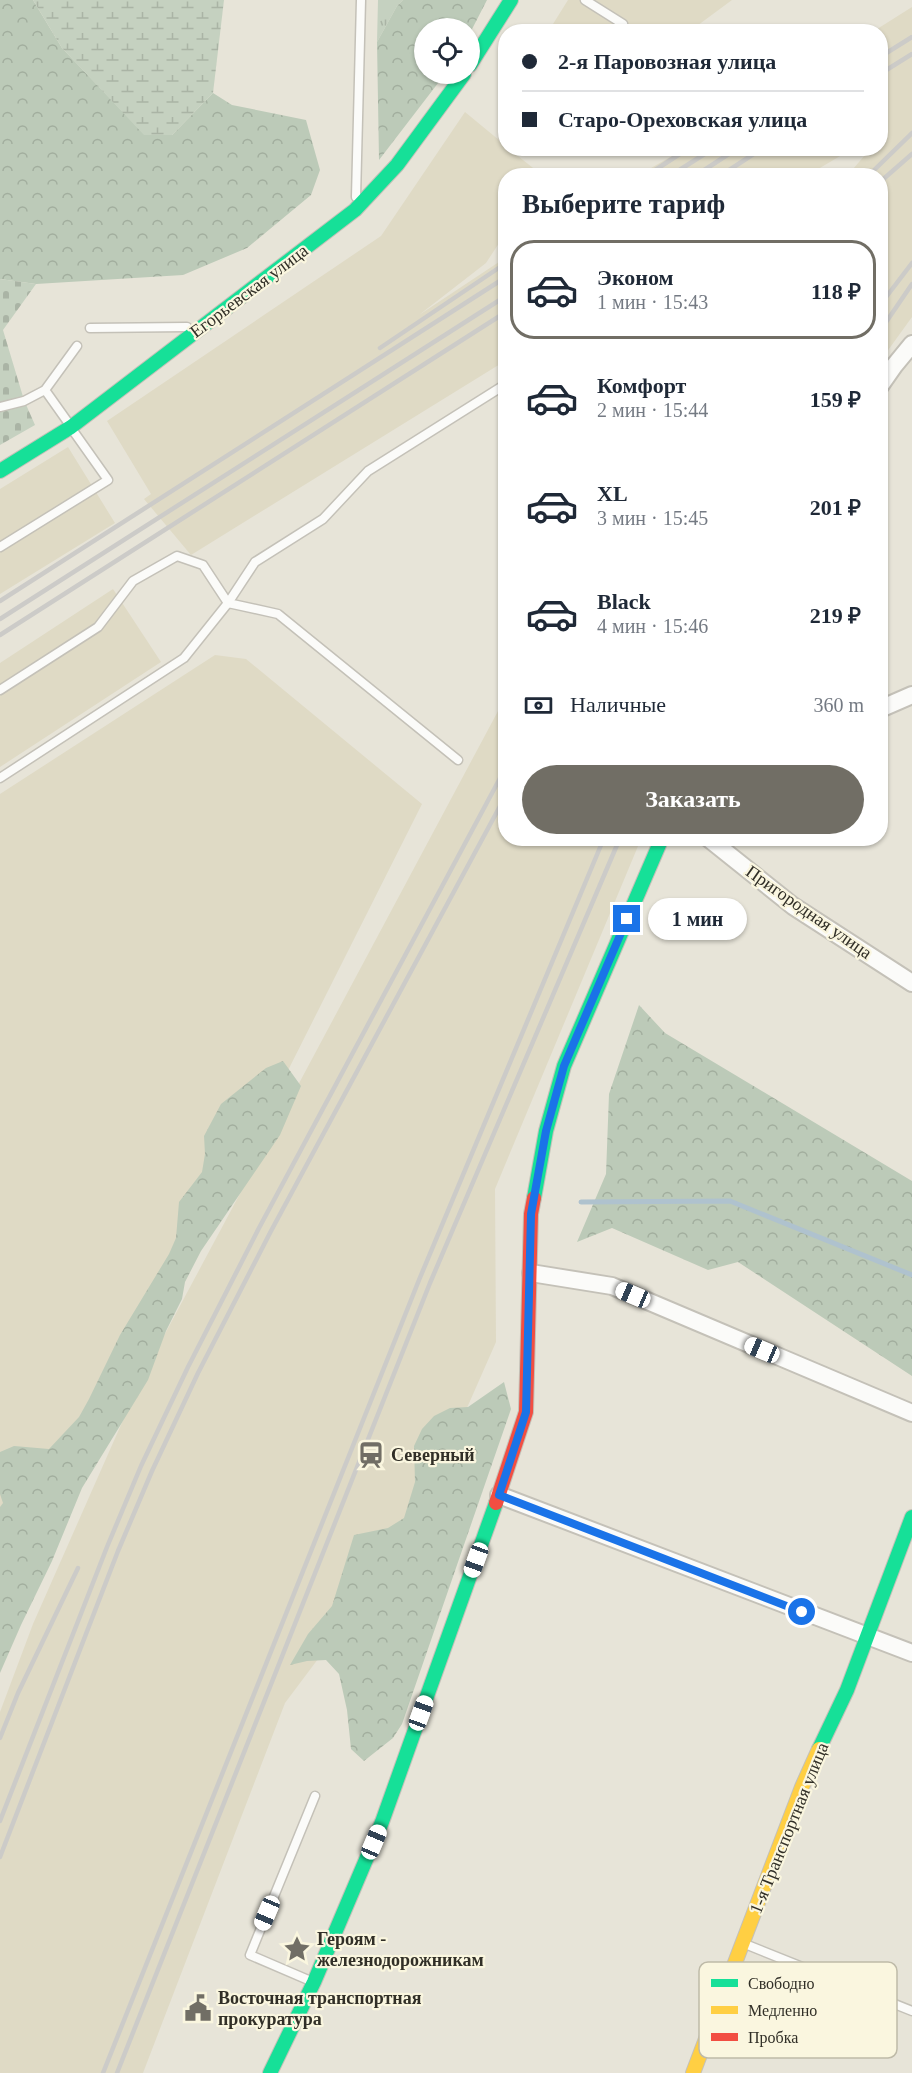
<!DOCTYPE html>
<html lang="ru">
<head>
<meta charset="utf-8">
<style>
  :root { --surface:#fff; --page:#f2f2f3; --text:#1f2937; --muted:#747a83; --line:#e0e1e3; --accent:#716e65 }
  body { margin:0; font-family:"Times New Roman",serif; background:var(--page); color:var(--text); height:100vh; display:flex; flex-direction:column; font-size:22px; white-space:nowrap }
  * { box-sizing:border-box; margin:0 }
  p { font-size:20px; color:var(--muted) }
  .icon { flex:none; width:33px; height:33px; fill:none; stroke:currentColor; stroke-width:2; stroke-linecap:round; stroke-linejoin:round }
  .map { position:relative; flex:1; overflow:hidden }
  .sheet { position:absolute; left:498px; top:168px; width:390px; height:678px; display:flex; flex-direction:column; background:var(--surface); border-radius:24px; box-shadow:0 2px 4px #0004 }
  .sheet>* { flex:none }
  .banner { position:absolute; left:498px; top:24px; width:390px; height:132px; border-radius:24px; box-shadow:0 2px 4px #0004; display:grid; align-content:center; height:132px; padding:0 24px; background:var(--surface) }
  .controls { position:absolute; left:414px; top:18px; display:grid; gap:12px }
  .controls a { display:grid; place-items:center; width:66px; height:66px; border-radius:50%; background:var(--surface); box-shadow:0 2px 4px #0004; font-size:30px }
  .end { position:absolute; width:27px; height:27px; margin:-14px; border:8px solid #1a73e8; background:#fff; box-shadow:0 0 0 3px #fff }
  .from { border-radius:50% }
  .bubble { position:absolute; height:42px; border-radius:21px; background:var(--surface); box-shadow:0 2px 4px #0004; font-size:20px; font-weight:700; line-height:42px; text-align:center }
  .car { position:absolute; width:18px; height:36px; margin:-18px -9px; border-radius:8px; box-shadow:0 0 4px 2px #0007; background:linear-gradient(#fff 24%,#345 0 40%,#fff 0 76%,#345 0 86%,#fff 0) }
  .banner b { display:flex; align-items:center; gap:21px; height:57px; font-size:22px }
  .banner b+b { border-top:2px solid var(--line) }
  .banner i { width:15px; height:15px; background:var(--text) }
  ul { padding:0; list-style:none }
  li { display:flex; align-items:center; gap:18px; height:99px; margin:0 12px 9px; padding:0 12px; border:3px solid transparent; border-radius:24px }
  li div { flex:1 }
  li b { display:block; font-size:22px }
  li em { font-style:normal; font-weight:700 }
  li.current { border-color:var(--accent) }
  li>.icon { width:54px; height:54px; stroke-width:1.5 }
  h2 { padding:0 24px; font-size:27px; line-height:72px }
  .pay { display:flex; align-items:center; gap:15px; height:66px; padding:0 24px; font-size:22px }
  .pay p { margin-inline-start:auto }
  .action { display:flex; gap:12px; margin-top:auto; padding:12px 24px }
  .action a { flex:1; height:69px; border-radius:36px; background:var(--accent); color:#fff; font-size:24px; font-weight:700; line-height:69px; text-align:center }
  .map>svg:first-child { display:block }
  .built { fill:#dfdac5 }
  .grass { fill:url(#grass-tufts) }
  .forest { fill:url(#forest-crowns) }
  .wetland { fill:url(#wetland-marsh) }
  .cemetery { fill:url(#cemetery-stones) }
  .lines { fill:none; stroke-linecap:round; stroke-linejoin:round }
  .stream { stroke:#afc2ce; stroke-width:5 }
  .lane-casing { stroke:#c4c1b8; stroke-width:11 }
  .street-casing { stroke:#c4c1b8; stroke-width:20 }
  .fast-casing { stroke:#c4c1b8; stroke-width:16 }
  .slow-casing { stroke:#c4c1b8; stroke-width:16 }
  .jam-casing { stroke:#c4c1b8; stroke-width:16 }
  .lane { stroke:#fbfbf9; stroke-width:8 }
  .street { stroke:#fbfbf9; stroke-width:16 }
  .fast { stroke:#16e098; stroke-width:14 }
  .slow { stroke:#ffcf43; stroke-width:14 }
  .jam { stroke:#f24e42; stroke-width:14 }
  .rail { stroke:#cccbc8; stroke-width:4.5 }
  .route { stroke:#1a73e8; stroke-width:8 }
  .labels { text-anchor:middle; dominant-baseline:central; stroke-width:4.5; stroke-linejoin:round; paint-order:stroke }
  .street-label { font-size:18px; fill:#312f27; stroke:#faf6df }
  .poi-label { font-size:18px; font-weight:bold; fill:#312f27; stroke:#faf6df; text-anchor:start }
  .key { fill:#faf6df; stroke:#bebaa8; stroke-width:1.5 }
  .key-label { font-size:16px; fill:#312f27 }
</style>
</head>
<body>
<div class="map">
<svg width="912" height="2073" viewBox="0 0 912 2073">
  <defs>
    <pattern id="grass-tufts" width="24" height="20" patternUnits="userSpaceOnUse" patternTransform="scale(1.5)"><rect width="24" height="20" fill="#c5d1c0"/><path d="M3 7l-1-3M5 7V3M7 7l1-3M15 17l-1-3M17 17v-4M19 17l1-3" fill="none" stroke="#aab4a5"/></pattern>
    <pattern id="forest-crowns" width="20" height="18" patternUnits="userSpaceOnUse" patternTransform="scale(1.5)"><rect width="20" height="18" fill="#bccab8"/><path d="M2 6a3 3 0 1 1 6 0M12 15a3 3 0 1 1 6 0" fill="none" stroke="#a2ae9e"/></pattern>
    <pattern id="wetland-marsh" width="20" height="14" patternUnits="userSpaceOnUse" patternTransform="scale(1.5)"><rect width="20" height="14" fill="#c5d1c0"/><path d="M1 5h8M5 5V1M11 12h8M15 12V8" fill="none" stroke="#aab4a5"/></pattern>
    <pattern id="cemetery-stones" width="16" height="16" patternUnits="userSpaceOnUse" patternTransform="scale(1.5)"><rect width="16" height="16" fill="#c5d1c0"/><path d="M2 7V4a2 2 0 0 1 4 0v3zM10 15v-3a2 2 0 0 1 4 0v3z" fill="#aab4a5"/></pattern>
  </defs>
  <rect width="100%" height="100%" fill="#e7e4d8"/>
  <!-- built -->
  <path class="built" d="M568,0H732L690,31L548,32Z
    M912,7V317L881,360L880,176L848,175L870,149L880,148L881,136L887,127L881,131L880,32L874,31Z
    M465,112L505,145L506,148L509,149L542,175L506,176L505,234L486,263L419,315L505,258V361L191,555L144,499L151,494L107,421L381,236Z
    M684,149V148L852,149L808,175H639Z
    M68,447L115,523L0,594V489Z
    M113,589L161,662L0,767V663Z
    M215,655L246,659L422,804L0,1643V794Z
    M505,698L506,838L641,839L495,1189L496,1342L411,1535L285,1703L143,2073H0V1712L33,1624L143,1375Z"/>
  <!-- grass -->
  <path class="grass" d="M378,0H403L397,6L377,42Z"/>
  <!-- forest -->
  <path class="forest" d="M0,0H33L62,48L144,134L172,135L213,93L232,105L306,120L320,170L311,195L247,248L183,275L36,284L0,279Z
    M403,0H487L470,33V28H424V74H445L379,160L377,42L397,6Z
    M639,1005L665,1033L912,1181V1376L738,1262L708,1270L612,1228L577,1242L606,1174L609,1094Z
    M283,1061L301,1086L280,1135L201,1251L185,1282L182,1299L166,1331L148,1380L82,1488L52,1561L21,1625L0,1673V1507L3,1503L0,1494V1452L14,1446L49,1449L79,1417L89,1399L120,1335L169,1254L176,1238L179,1202L202,1172L205,1154L204,1136L221,1104L266,1068Z
    M504,1382L511,1409L402,1724L393,1738L364,1761L351,1749L347,1710L339,1674L326,1660L307,1661L290,1665L308,1634L332,1606L354,1535L388,1528L404,1518L415,1482L414,1446L422,1429L434,1416L450,1408L468,1407Z"/>
  <!-- wetland -->
  <path class="wetland" d="M33,0H224L213,93L172,135H144L62,48Z"/>
  <!-- cemetery -->
  <path class="cemetery" d="M0,279L36,284L3,330L24,400L35,425L0,445Z"/>
  <g class="lines">
    <!-- stream -->
    <path class="stream" d="M581,1202L730,1201L912,1275"/>
    <defs>
      <path id="lane" d="M585,0L623,24
        M836,176L838,174
        M356,197L361,0
        M90,328L187,327
        M0,407L24,401L45,390
        M67,421L45,390L77,346
        M0,547L108,480L74,432
        M0,690L98,627L133,581L177,556L203,565L228,603L278,614L458,760
        M0,778L184,658L228,603L255,562L323,519L368,471L506,384
        M745,1944L912,2011
        M313,1982L250,1955L315,1796"/>
      <path id="street" d="M880,386L894,366L912,344
        M880,709L912,695
        M708,838L793,906L912,983
        M531,1273L612,1286L912,1413
        M499,1495L912,1653"/>
      <path id="fast" d="M470,65L511,0
        M0,471L71,427L355,210L397,165L464,74
        M534,1198L546,1131L564,1066L662,838
        M819,1749L847,1690L912,1517
        M270,2073L314,1982L382,1822L496,1503"/>
      <path id="slow" d="M693,2073L802,1787L819,1749"/>
      <path id="jam" d="M496,1503L526,1412L531,1214L534,1198"/>
    </defs>
    <!-- lane casing -->
    <use href="#lane" class="lane-casing"/>
    <!-- street casing -->
    <use href="#street" class="street-casing"/>
    <!-- fast casing -->
    <use href="#fast" class="fast-casing"/>
    <!-- slow casing -->
    <use href="#slow" class="slow-casing"/>
    <!-- jam casing -->
    <use href="#jam" class="jam-casing"/>
    <!-- lane -->
    <use href="#lane" class="lane"/>
    <!-- street -->
    <use href="#street" class="street"/>
    <!-- fast -->
    <use href="#fast" class="fast"/>
    <!-- slow -->
    <use href="#slow" class="slow"/>
    <!-- jam -->
    <use href="#jam" class="jam"/>
    <!-- rail -->
    <path class="rail" d="M880,57L912,37
      M880,74L912,54
      M646,176L689,148
      M670,176L714,148
      M695,176L738,148
      M720,176L763,148
      M868,176L912,133
      M880,182L912,154
      M880,305L912,263
      M880,331L912,284
      M380,348L506,263
      M0,601L506,277
      M0,619L506,296
      M0,635L506,312
      M0,1738L18,1693L78,1568
      M0,1821L107,1547L141,1466L188,1367L259,1228L506,767
      M0,1857L118,1551L152,1471L198,1373L271,1231L506,795
      M103,2073L419,1280L604,838
      M117,2073L430,1283L620,838"/>
  </g>
  <g class="lines">
    <!-- route -->
    <path class="route" d="M627,919L564,1066L546,1131L531,1214L526,1412L499,1495L802,1612"/>
  </g>
  <!-- icons -->
  <defs>
    <symbol id="station-bare" viewBox="-9 -9 18 18"><path d="M-3-6H3Q5-6 5-4V2Q5 4 3 4L4.5 6H3L1.5 4h-3L-3 6H-4.5L-3 4Q-5 4-5 2V-4Q-5-6-3-6ZM-3.5-4v3h7v-3ZM-3.5 1v1.5H-2V1ZM2 1v1.5H3.5V1Z" fill="#716e65" stroke="#faf6df" stroke-width="2.5" paint-order="stroke"/></symbol>
    <symbol id="sight-bare" viewBox="-9 -9 18 18"><path d="M0-6L1.8-2.2L6-1.7L2.9 1.2L3.7 5.4L0 3.3L-3.7 5.4L-2.9 1.2L-6-1.7L-1.8-2.2Z" fill="#716e65" stroke="#faf6df" stroke-width="2.5" paint-order="stroke"/></symbol>
    <symbol id="civic-bare" viewBox="-9 -9 18 18"><path d="M-.6-6.5H3V-4.5H.6V-3L4-1V1h2V6H-6V1h2V-1L-.6-3ZM-1.2 2.5V6h2.4V2.5Z" fill="#716e65" stroke="#faf6df" stroke-width="2.5" paint-order="stroke"/></symbol>
  </defs>
  <g fill-rule="evenodd">
    <use href="#station-bare" x="352" y="1436" width="38" height="38"/>
    <use href="#sight-bare" x="278" y="1930" width="38" height="38"/>
    <use href="#civic-bare" x="179" y="1989" width="38" height="38"/>
  </g>
  <g class="labels">
    <!-- street labels -->
    <g class="street-label">
      <text transform="translate(249 291) rotate(-37)">Егорьевская улица</text>
      <text transform="translate(809 912) rotate(35)">Пригородная улица</text>
      <text transform="translate(789 1828) rotate(-68)">1-я Транспортная улица</text>
    </g>
    <!-- poi labels -->
    <g class="poi-label">
      <text x="391" y="1455">Северный</text>
      <text x="317" y="1939">Героям -<tspan x="317" dy="21">железнодорожникам</tspan></text>
      <text x="218" y="1998">Восточная транспортная<tspan x="218" dy="21">прокуратура</tspan></text>
    </g>
  </g>
  <!-- legend -->
  <rect x="699" y="1962" width="198" height="96" rx="9" class="key"/>
  <rect x="711" y="1979" width="27" height="8" fill="#16e098"/>
  <rect x="711" y="2006" width="27" height="8" fill="#ffcf43"/>
  <rect x="711" y="2033" width="27" height="8" fill="#f24e42"/>
  <g class="key-label">
    <text x="748" y="1989">Свободно</text>
    <text x="748" y="2016">Медленно</text>
    <text x="748" y="2043">Пробка</text>
  </g>
</svg>
<div class="controls">
<a><svg class="icon" aria-label="locate" viewBox="0 0 24 24"><circle cx="12" cy="12" r="6"/><path d="M12 2v4M12 18v4M2 12h4M18 12h4"/></svg></a>
</div>
<i class="end from" style="left:802px;top:1612px"></i>
<i class="end" style="left:627px;top:919px"></i>
<div class="bubble" style="left:648px;top:898px;width:99px">1 мин</div>
<i class="car" style="left:633px;top:1295px;rotate:293deg"></i>
<i class="car" style="left:762px;top:1350px;rotate:293deg"></i>
<i class="car" style="left:476px;top:1560px;rotate:200deg"></i>
<i class="car" style="left:421px;top:1713px;rotate:20deg"></i>
<i class="car" style="left:374px;top:1842px;rotate:23deg"></i>
<i class="car" style="left:267px;top:1913px;rotate:203deg"></i>
<div class="banner">
<b><i class="from"></i>2-я Паровозная улица</b>
<b><i></i>Старо-Ореховская улица</b>
</div>
<section class="sheet">
<h2>Выберите тариф</h2>
<ul>
<li class="current"><svg class="icon" aria-label="car" viewBox="0 0 24 24"><path d="M5 17H2v-5l4-1 3-4h7l3 4 3 1v5h-3M9 17h6M6 11h13"/><circle cx="7" cy="17" r="2"/><circle cx="17" cy="17" r="2"/></svg><div><b>Эконом</b><p>1 мин · 15:43</p></div><em>118 ₽</em></li>
<li><svg class="icon" aria-label="car" viewBox="0 0 24 24"><path d="M5 17H2v-5l4-1 3-4h7l3 4 3 1v5h-3M9 17h6M6 11h13"/><circle cx="7" cy="17" r="2"/><circle cx="17" cy="17" r="2"/></svg><div><b>Комфорт</b><p>2 мин · 15:44</p></div><em>159 ₽</em></li>
<li><svg class="icon" aria-label="car" viewBox="0 0 24 24"><path d="M5 17H2v-5l4-1 3-4h7l3 4 3 1v5h-3M9 17h6M6 11h13"/><circle cx="7" cy="17" r="2"/><circle cx="17" cy="17" r="2"/></svg><div><b>XL</b><p>3 мин · 15:45</p></div><em>201 ₽</em></li>
<li><svg class="icon" aria-label="car" viewBox="0 0 24 24"><path d="M5 17H2v-5l4-1 3-4h7l3 4 3 1v5h-3M9 17h6M6 11h13"/><circle cx="7" cy="17" r="2"/><circle cx="17" cy="17" r="2"/></svg><div><b>Black</b><p>4 мин · 15:46</p></div><em>219 ₽</em></li>
</ul>
<div class="pay"><svg class="icon" aria-label="cash" viewBox="0 0 24 24"><path d="M3 7h18v10H3z"/><circle cx="12" cy="12" r="2"/></svg>Наличные<p>360 m</p></div>
<div class="action"><a>Заказать</a></div>
</section>
</div>
</body>
</html>
